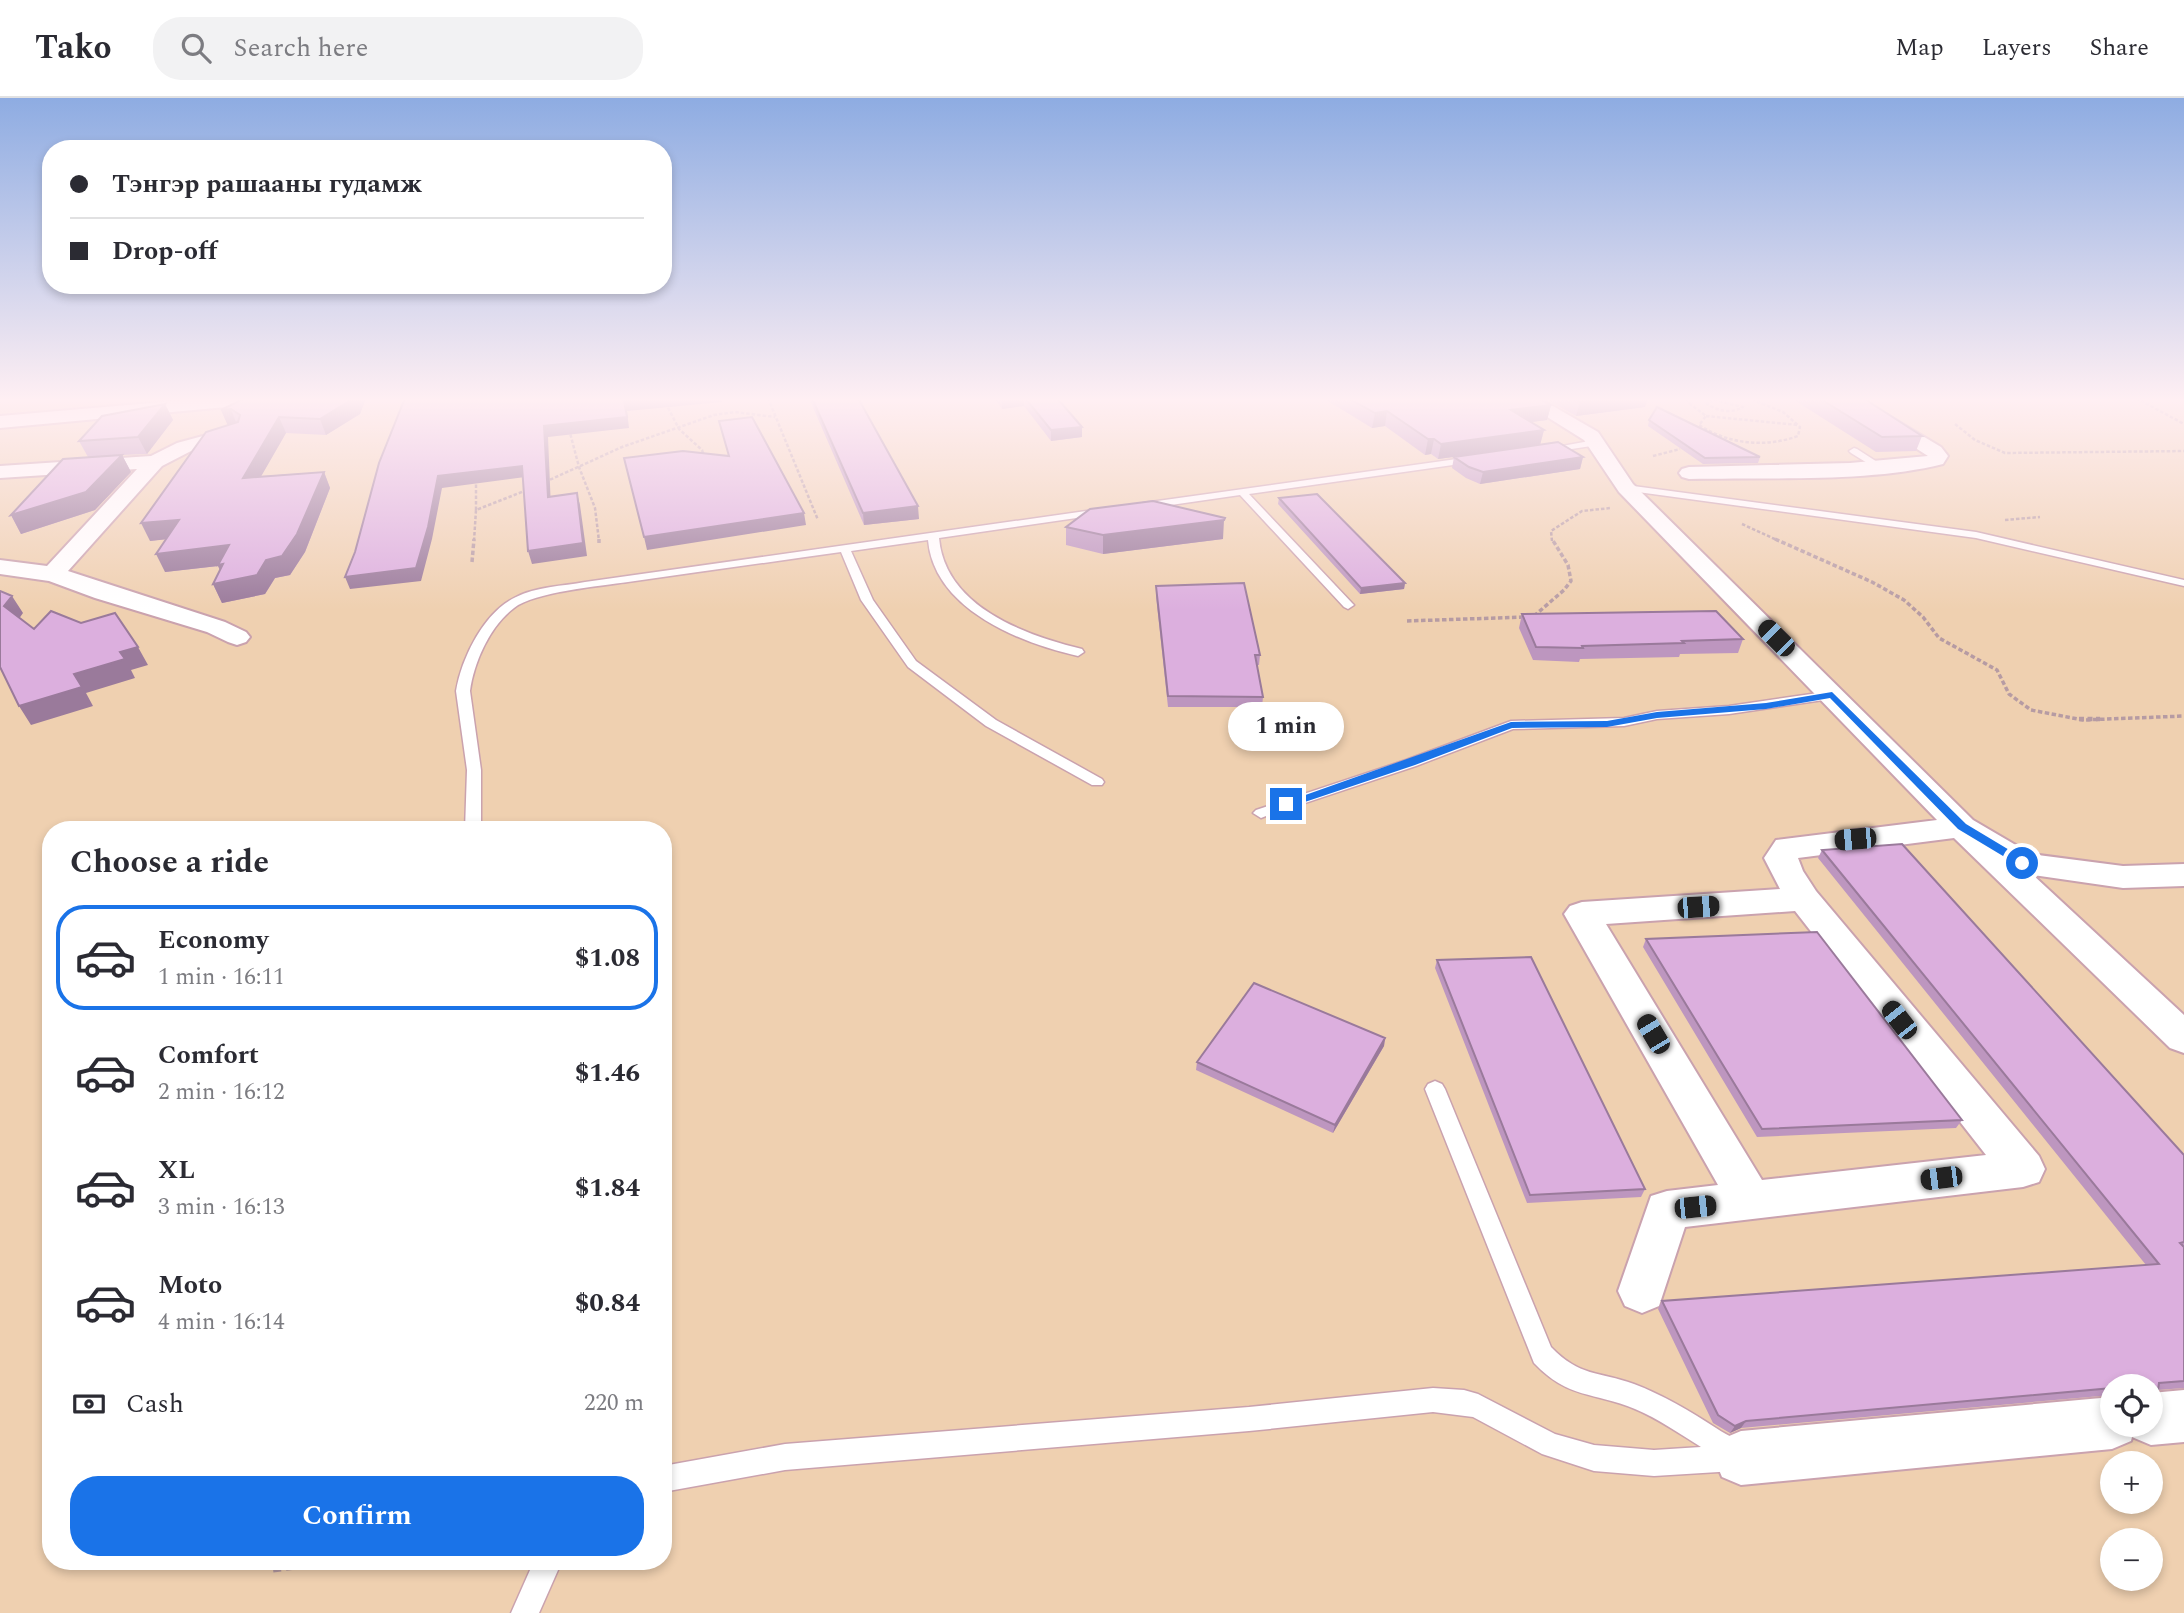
<!DOCTYPE html>
<html lang="en">
<head>
<meta charset="utf-8">
<style>
  :root { --surface:#fff; --page:#f2f2f3; --text:#2b2b33; --muted:#7c7c81; --line:#e1e1e2; --accent:#1a73e8 }
  body { margin:0; font-family:Spectral,serif; background:var(--page); color:var(--text); height:100vh; display:flex; flex-direction:column; font-size:26px; white-space:nowrap }
  * { box-sizing:border-box; margin:0 }
  p { font-size:23px; color:var(--muted) }
  .icon { flex:none; width:38px; height:38px; fill:none; stroke:currentColor; stroke-width:2; stroke-linecap:round; stroke-linejoin:round }
  .map { position:relative; flex:1; overflow:hidden }
  .panel { position:absolute; left:42px; top:723px; width:630px; height:749px; display:flex; flex-direction:column; background:var(--surface); border-radius:28px; box-shadow:0 4px 10px #0003 }
  .panel>* { flex:none }
  .hud { position:absolute; left:42px; top:42px; width:630px; height:154px; border-radius:28px; box-shadow:0 4px 10px #0003; display:grid; align-content:center; height:154px; padding:0 28px; background:var(--surface) }
  .controls { position:absolute; left:2100px; top:1276px; display:grid; gap:14px }
  .controls a { display:grid; place-items:center; width:63px; height:63px; border-radius:50%; background:var(--surface); box-shadow:0 4px 10px #0003; font-size:35px }
  .end { position:absolute; width:32px; height:32px; margin:-16px; border:9px solid #1a73e8; background:#fff; box-shadow:0 0 0 4px #fff }
  .from { border-radius:50% }
  .bubble { position:absolute; height:49px; border-radius:24px; background:var(--surface); box-shadow:0 4px 10px #0003; font-size:23px; font-weight:700; line-height:49px; text-align:center }
  .car { position:absolute; width:21px; height:42px; margin:-21px -10px; border-radius:9px; box-shadow:0 0 5px 2px #0007; background:linear-gradient(#222 24%,#8ab4d8 0 40%,#222 0 76%,#8ab4d8 0 86%,#222 0) }
  .hud b { display:flex; align-items:center; gap:24px; height:66px; font-size:26px }
  .hud b+b { border-top:2px solid var(--line) }
  .hud i { width:18px; height:18px; background:var(--text) }
  ul { padding:0; list-style:none }
  li { display:flex; align-items:center; gap:21px; height:105px; margin:0 14px 10px; padding:0 14px; border:4px solid transparent; border-radius:28px }
  li div { flex:1 }
  li b { display:block; font-size:26px }
  li em { font-style:normal; font-weight:700 }
  li.on { border-color:var(--accent) }
  li>.icon { width:63px; height:63px; stroke-width:1.5 }
  h2 { padding:0 28px; font-size:32px; line-height:84px }
  .pay { display:flex; align-items:center; gap:18px; height:77px; padding:0 28px; font-size:26px }
  .pay p { margin-inline-start:auto }
  .primary-button { display:flex; gap:14px; margin-top:auto; padding:14px 28px }
  .primary-button a { flex:1; height:80px; border-radius:28px; background:var(--accent); color:#fff; font-size:28px; font-weight:700; line-height:80px; text-align:center }
  header { display:flex; align-items:center; gap:42px; box-sizing:border-box; height:98px; padding:0 35px; background:var(--surface); border-bottom:2px solid var(--line) }
  header strong { font-size:33px }
  nav { display:flex; gap:38px; margin-inline-start:auto; font-size:24px }
  .search { width:490px; height:63px; background:var(--page); display:flex; align-items:center; gap:18px; box-sizing:border-box; padding:0 24px; border-radius:28px; color:var(--muted); font-size:26px }
  .map>svg:first-child { display:block }
  .green { fill:#efd0b0; fill-rule:evenodd }
  .lines { fill:none; stroke-linecap:round; stroke-linejoin:round }
  .service-casing { stroke:#caa2ae; stroke-width:3 }
  .minor-casing { stroke:#caa2ae; stroke-width:4 }
  .path-far3 { stroke:#b69ba3; stroke-width:2.5; stroke-dasharray:3.5 2; stroke-linecap:butt }
  .path-far2 { stroke:#b69ba3; stroke-width:3.5; stroke-dasharray:4.5 2.5; stroke-linecap:butt }
  .path-far1 { stroke:#b69ba3; stroke-width:4.5; stroke-dasharray:5 3.5; stroke-linecap:butt }
  .path { stroke:#b69ba3; stroke-width:7; stroke-dasharray:8 5; stroke-linecap:butt }
  .service { fill:#fff; fill-rule:evenodd }
  .minor { fill:#fff; fill-rule:evenodd }
  .wall { fill:#bd96bf }
  .shaded-wall { fill:#9a7a9b }
  .building { fill:#dcafde; stroke:#9a7a9b; stroke-width:2 }
  .route { fill:#1a73e8 }
</style>
</head>
<body>
<header>
<strong>Tako</strong>
<div class="search"><svg class="icon" aria-label="search" viewBox="0 0 24 24"><circle cx="10" cy="10" r="6"/><path d="M15 15l6 6"/></svg>Search here</div>
<nav><a>Map</a><a>Layers</a><a>Share</a></nav>
</header>
<div class="map">
<svg width="2184" height="1515" viewBox="0 0 2184 1515">
  <rect width="100%" height="100%" fill="#fedce5"/>
  <!-- green -->
  <path class="green" d="M0,300H2184V1515H0ZM51,732H663V1463H51ZM2112,1288H2151V1326H2112ZM2112,1365H2151V1404H2112ZM2112,1442H2151V1480H2112Z"/>
  <g class="lines">
    <defs>
      <path id="service" d="M1595,342L1600,345L1598,347L1545,355L1540,352Z
        M1854,350L1857,351L1885,369L1877,371L1851,355L1849,353Z
        M1471,359L1476,362L1474,364L1249,396L1352,505L1354,507L1348,511L1344,509L1240,397L1143,411L1138,408L1143,405Z
        M1626,387L1976,434L2184,482V488L1976,440L1623,392V388Z
        M1100,411L1105,414L1104,416L939,440C945,509 1025,537 1082,551L1084,554L1078,558C1020,545 934,511 928,442L851,453L873,502L916,563L996,622L1102,681L1104,684L1102,687H1092L986,628L908,569L861,502L841,454C770,464 699,474 628,484C601,488 534,494 514,510C490,528 474,564 470,593L481,672V732H465L467,672L456,593C462,559 484,514 516,499C535,489 563,488 585,484Z
        M1832,593L1837,594V600L1729,616L1657,621L1624,628L1513,631L1416,668L1266,718L1261,720L1253,715L1256,712L1406,662L1511,623L1624,620L1657,613L1729,608Z
        M1435,983L1442,986L1445,991L1551,1249C1580,1279 1598,1273 1634,1286C1663,1297 1690,1313 1716,1330C1728,1338 1743,1343 1749,1357L1744,1369L1735,1373L1654,1378L1594,1373L1542,1356L1473,1319L1433,1314L1249,1333L785,1372L663,1394V1368L785,1346L1249,1309L1433,1290L1464,1292L1478,1296L1555,1336L1594,1347L1654,1352L1701,1349C1680,1336 1659,1321 1635,1311C1594,1294 1568,1301 1534,1265L1425,991L1428,986Z
        M534,1463H562L539,1515H511Z"/>
      <path id="minor" d="M209,300H278L269,305L0,330V318Z
        M1517,300H1539L1598,334L1633,386L1973,722L2031,756L2123,768L2184,766V788L2123,790L2033,777L2184,917V955L2170,950L1954,740L1798,760L1803,773L1816,793L2039,1058L2045,1071L2039,1084L2023,1089L1685,1129L1659,1208L1642,1215L1625,1208L1618,1193L1651,1098L1667,1093L1718,1087L1564,816L1570,808L1582,804L1780,791L1764,760L1776,742L1937,722L1619,394L1584,342ZM1795,813L1986,1057L1762,1082L1606,826Z
        M1837,300H1859L1941,349L1948,358L1943,366C1868,385 1767,379 1689,381L1682,379L1679,375L1682,371L1689,369L1850,365L1928,358Z
        M236,329L245,335L243,339L191,353L162,368L68,473L225,524L246,534L250,539L246,544L237,547L228,544L207,534L95,500L49,483L0,476V462L47,468L137,371L0,380V368L151,358L177,345Z
        M2184,1292V1344L2151,1347L2132,1339L2131,1343L2112,1351L1741,1387L1722,1379L1714,1360L1722,1341L1741,1333L2112,1299V1326H2151V1295Z"/>
    </defs>
    <!-- service casing -->
    <use href="#service" class="service-casing"/>
    <!-- minor casing -->
    <use href="#minor" class="minor-casing"/>
    <!-- path-far3 -->
    <path class="path-far3" d="M663,300L679,331L702,352L704,358
      M768,300L818,422
      M1687,300L1689,305L1706,318L1699,327C1728,346 1765,350 1798,338L1800,329L1783,314L1748,300
      M2136,300L2184,326
      M1714,302L1743,309C1731,316 1718,313 1707,306Z
      M1706,318L1798,327
      M1955,326L1975,342L2005,355L2184,353
      M569,331L579,369L595,410L599,443
      M1653,358L1680,351
      M476,381V412
      M545,384L622,349L714,317L735,314L775,319
      M2005,422L2040,419
      M1742,426L1779,443
      M474,443L476,412L527,392
      M1552,443L1551,433L1582,413L1611,410"/>
    <!-- path-far2 -->
    <path class="path-far2" d="M599,441V445
      M1775,441L1872,484L1904,502L1923,519L1939,540L1997,572L2009,596L2031,612L2083,622L2184,618
      M472,464L474,441
      M1534,518L1564,492L1571,483L1568,467L1552,441
      M1407,523L1525,519"/>
    <!-- path-far1 -->
    <path class="path-far1" d="M2079,621H2100"/>
    <!-- path -->
    <path class="path" d="M273,1471L337,1463"/>
    <!-- service -->
    <use href="#service" class="service"/>
    <!-- minor -->
    <use href="#minor" class="minor"/>
  </g>
  <!-- wall -->
  <path class="wall" d="M245,300H366L360,316L326,337L286,335L261,378L324,374L330,390L305,454L290,477L275,480L265,496L222,505L213,486L220,472L218,468L165,474V441L150,443L228,327L221,312Z
    M809,300H858L919,421L864,427Z
    M994,300H1057L1082,329V339L1051,343L1024,308L1002,311Z
    M1323,300H1538L1551,307L1547,322L1531,324L1544,332L1540,347L1583,359L1580,371L1480,386L1466,380L1452,370L1454,359L1438,361L1431,356L1425,357L1385,328L1372,330Z
    M1544,300H1648L1645,309L1576,318Z
    M1791,300H1863L1922,338L1916,353L1876,354Z
    M165,306L173,322L147,356L122,357L131,374L95,412L21,436L11,417L88,359L79,343Z
    M1649,322L1760,359L1758,365L1703,366L1648,328Z
    M1279,400L1405,485L1404,491L1360,496L1278,406Z
    M1066,429L1223,441L1103,456L1066,447Z
    M1156,488L1260,557L1259,567H1257L1263,599L1262,609H1168L1156,498Z
    M1522,516L1743,541L1738,555L1680,556L1679,559L1580,561L1579,564L1533,562L1519,530Z
    M1822,752L2184,1057V1290L2158,1292L2157,1299L2151,1305V1288H2112V1297L1741,1330L1730,1335L1713,1325L1658,1211L1662,1203L2146,1167L1818,760Z
    M1646,841L1962,1022L1956,1030L1757,1039L1643,849Z
    M1437,862L1645,1091L1641,1099L1527,1105L1435,870Z
    M1385,940L1384,948L1333,1035L1196,972L1197,964Z"/>
  <!-- shaded-wall -->
  <path class="shaded-wall" d="M354,300H366L360,316L326,337L320,321Z
    M654,300H721L722,304L627,313L629,330L548,339L551,411L548,399L544,328L624,303Z
    M1024,300V308L1002,311V301Z
    M1609,300H1648L1645,309L1576,318L1580,304Z
    M165,306L173,322L147,356L138,339Z
    M1551,307L1547,322L1508,327L1511,312Z
    M231,311L237,327L228,328L221,312Z
    M1387,313L1385,328L1372,330L1375,315Z
    M279,319L286,335L251,396L243,380Z
    M1082,329V339L1051,343V332Z
    M1544,332L1540,347L1438,361L1441,346Z
    M1428,341H1434L1431,356L1425,357Z
    M122,357L131,374L95,412L21,436L11,417Z
    M1583,359L1580,371L1480,386L1483,374Z
    M522,368L525,379L442,390L432,441L421,483L350,491L345,479L438,378Z
    M324,374L330,390L305,454L290,477L275,480L265,496L222,505L213,486L226,484L218,468L165,474L156,456L229,447Z
    M577,395L580,407L587,458L532,466L528,453Z
    M918,408L919,421L864,427L863,415Z
    M804,415L806,427L647,452L644,439Z
    M179,422L188,439L150,443L141,425Z
    M1224,422L1223,441L1103,456V437Z
    M1405,485L1404,491L1360,496L1361,490Z
    M12,498L23,515L16,525L4,508Z
    M138,549L148,567L131,572L135,580L86,595L93,608L31,627L19,608L74,576L120,554Z
    M1385,940L1384,948L1333,1035L1335,1027Z
    M1746,1323L1741,1330L1730,1335L1735,1328Z"/>
  <!-- building -->
  <path class="building" d="M245,300H354L320,321L279,319L243,380L324,374L297,436L282,458L266,462L257,477L213,486L223,466L218,467L229,447L156,456L179,422L141,425L206,334L238,324L240,317L231,311L221,312Z
    M405,300H654L624,303L627,319L544,328L548,399L577,395L583,445L528,453L522,368L438,378L428,429L416,470L345,479L355,454L379,365Z
    M812,300H858L918,408L863,415Z
    M1025,300H1057L1082,329L1051,332Z
    M1348,300H1538L1551,307L1511,312L1544,332L1441,346L1434,341H1428L1387,313L1375,315Z
    M1573,300H1609L1580,304Z
    M1819,300H1863L1922,338L1882,339Z
    M165,306L138,339L79,343L102,318Z
    M1657,309L1760,359L1705,360L1649,322Z
    M752,319L804,415L644,439L624,360L683,353L729,358L719,323Z
    M1558,344L1583,359L1483,374L1469,369L1454,359Z
    M122,357L86,394L11,417L63,361Z
    M1317,396L1405,485L1361,490L1279,400Z
    M1153,403L1225,420L1224,422L1103,437L1066,429L1090,411Z
    M1244,485L1260,557H1255L1263,599L1168,598L1156,488Z
    M0,493L12,498L4,508L34,531L51,513L81,525L115,515L138,549L120,554L125,561L74,576L82,589L19,608L0,569Z
    M1716,513L1743,541L1682,543L1684,545L1582,548L1583,550L1536,549L1522,516Z
    M1902,746L2184,1057V1144L2180,1145L2184,1149V1283L2159,1285L2157,1299L2151,1300V1288H2112V1290L1746,1323L1735,1328L1718,1317L1662,1203L2159,1166L1822,752Z
    M1817,834L1962,1022L1762,1031L1646,841Z
    M1531,859L1645,1091L1530,1097L1437,862Z
    M1254,885L1385,940L1335,1027L1197,964Z"/>
  <!-- sky -->
  <linearGradient id="sky" x2="0" y2="1"><stop stop-color="#8eace2"/><stop offset="0.59" stop-color="#ffeff3"/><stop offset="1" stop-color="#ffeff3" stop-opacity="0"/></linearGradient>
  <rect width="2184" height="512" fill="url(#sky)"/>
  <!-- route -->
  <path class="route" d="M1832,594L1966,726L2026,762V767H2018L1958,731L1830,600L1766,611L1657,620L1607,629L1512,630L1415,667L1290,709L1280,706L1511,624L1607,623L1657,614L1766,605Z"/>
</svg>
<div class="controls">
<a><svg class="icon" aria-label="locate" viewBox="0 0 24 24"><circle cx="12" cy="12" r="6"/><path d="M12 2v4M12 18v4M2 12h4M18 12h4"/></svg></a>
<a>+</a>
<a>−</a>
</div>
<i class="end from" style="left:2022px;top:765px"></i>
<i class="end" style="left:1286px;top:706px"></i>
<div class="bubble" style="left:1228px;top:604px;width:116px">1 min</div>
<i class="car" style="left:1776px;top:540px;rotate:315deg"></i>
<i class="car" style="left:1855px;top:741px;rotate:265deg"></i>
<i class="car" style="left:1698px;top:809px;rotate:86deg"></i>
<i class="car" style="left:1899px;top:922px;rotate:322deg"></i>
<i class="car" style="left:1653px;top:936px;rotate:329deg"></i>
<i class="car" style="left:1941px;top:1080px;rotate:263deg"></i>
<i class="car" style="left:1695px;top:1109px;rotate:84deg"></i>
<div class="hud">
<b><i class="from"></i>Тэнгэр рашааны гудамж</b>
<b><i></i>Drop-off</b>
</div>
<section class="panel">
<h2>Choose a ride</h2>
<ul>
<li class="on"><svg class="icon" aria-label="car" viewBox="0 0 24 24"><path d="M5 17H2v-5l4-1 3-4h7l3 4 3 1v5h-3M9 17h6M6 11h13"/><circle cx="7" cy="17" r="2"/><circle cx="17" cy="17" r="2"/></svg><div><b>Economy</b><p>1 min · 16:11</p></div><em>$1.08</em></li>
<li><svg class="icon" aria-label="car" viewBox="0 0 24 24"><path d="M5 17H2v-5l4-1 3-4h7l3 4 3 1v5h-3M9 17h6M6 11h13"/><circle cx="7" cy="17" r="2"/><circle cx="17" cy="17" r="2"/></svg><div><b>Comfort</b><p>2 min · 16:12</p></div><em>$1.46</em></li>
<li><svg class="icon" aria-label="car" viewBox="0 0 24 24"><path d="M5 17H2v-5l4-1 3-4h7l3 4 3 1v5h-3M9 17h6M6 11h13"/><circle cx="7" cy="17" r="2"/><circle cx="17" cy="17" r="2"/></svg><div><b>XL</b><p>3 min · 16:13</p></div><em>$1.84</em></li>
<li><svg class="icon" aria-label="car" viewBox="0 0 24 24"><path d="M5 17H2v-5l4-1 3-4h7l3 4 3 1v5h-3M9 17h6M6 11h13"/><circle cx="7" cy="17" r="2"/><circle cx="17" cy="17" r="2"/></svg><div><b>Moto</b><p>4 min · 16:14</p></div><em>$0.84</em></li>
</ul>
<div class="pay"><svg class="icon" aria-label="cash" viewBox="0 0 24 24"><path d="M3 7h18v10H3z"/><circle cx="12" cy="12" r="2"/></svg>Cash<p>220 m</p></div>
<div class="primary-button"><a>Confirm</a></div>
</section>
</div>
</body>
</html>
